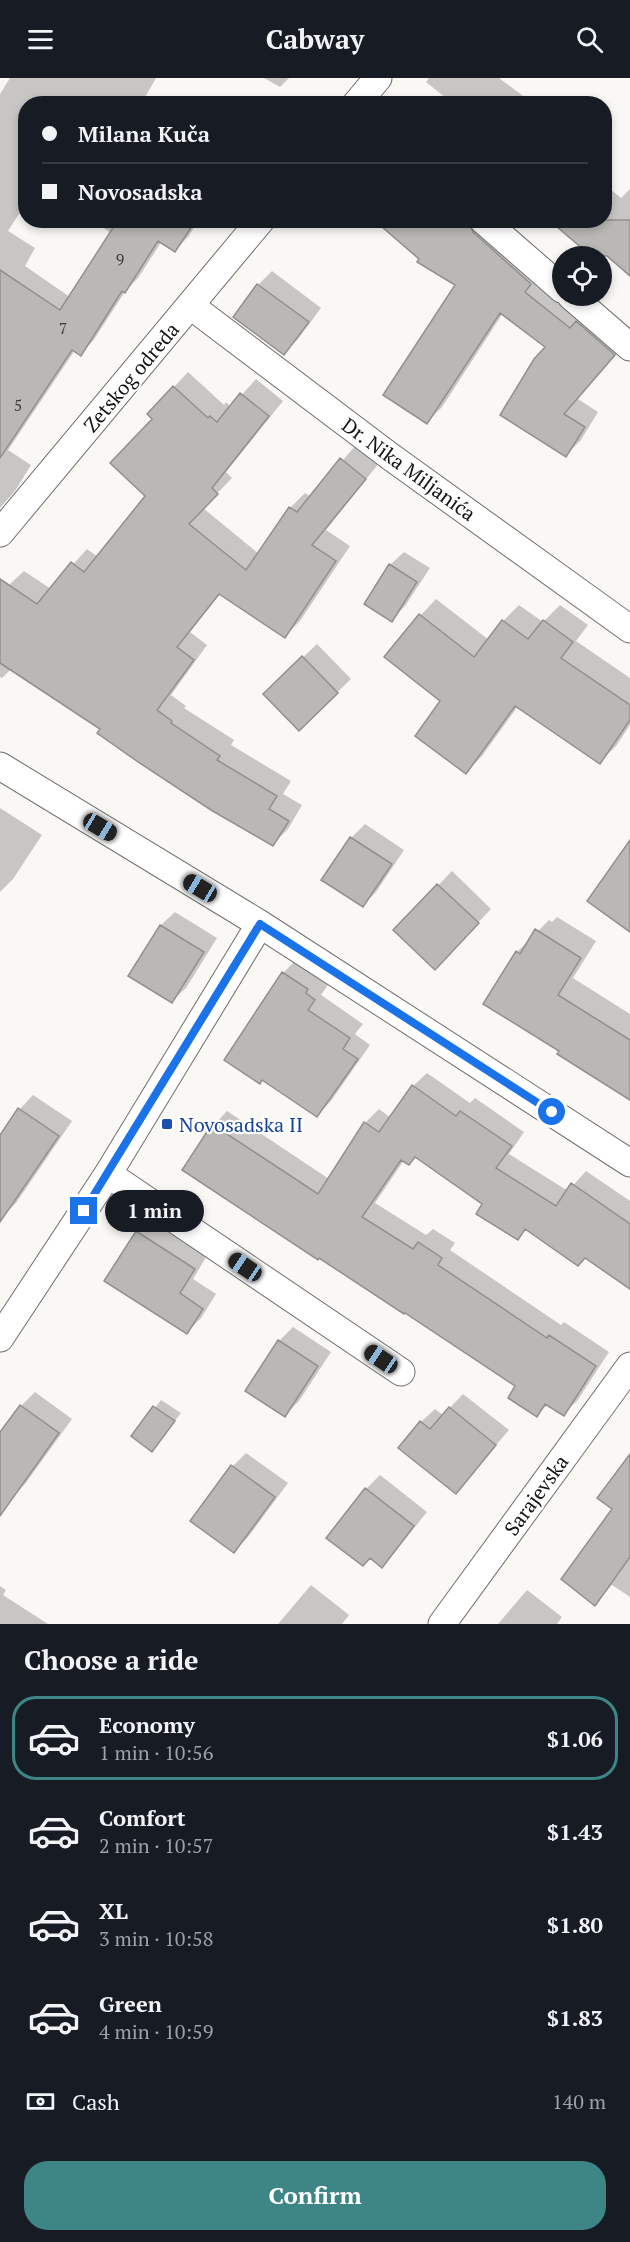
<!DOCTYPE html>
<html lang="en">
<head>
<meta charset="utf-8">
<style>
  :root { --surface:#171b24; --page:#242831; --text:#f1f3f6; --muted:#9ea1a6; --line:#363941; --accent:#3e8686 }
  body { margin:0; font-family:"PT Serif",serif; background:var(--page); color:var(--text); height:100vh; display:flex; flex-direction:column; font-size:22px; white-space:nowrap }
  * { box-sizing:border-box; margin:0 }
  p { font-size:20px; color:var(--muted) }
  .icon { flex:none; width:33px; height:33px; fill:none; stroke:currentColor; stroke-width:2; stroke-linecap:round; stroke-linejoin:round }
  .map { position:relative; height:1546px; overflow:hidden }
  .drawer { display:flex; flex-direction:column; background:var(--surface); flex:1 }
  .drawer>* { flex:none }
  .hud { position:absolute; left:18px; top:18px; width:594px; height:132px; border-radius:24px; box-shadow:0 3px 9px #0003; display:grid; align-content:center; height:132px; padding:0 24px; background:var(--surface) }
  .tools { position:absolute; left:552px; top:168px; display:grid; gap:12px }
  .tools a { display:grid; place-items:center; width:60px; height:60px; border-radius:50%; background:var(--surface); box-shadow:0 3px 9px #0003; font-size:30px }
  .end { position:absolute; width:27px; height:27px; margin:-14px; border:8px solid #1a73e8; background:#fff; box-shadow:0 0 0 3px #fff }
  .from { border-radius:50% }
  .bubble { position:absolute; height:42px; border-radius:21px; background:var(--surface); box-shadow:0 3px 9px #0003; font-size:20px; font-weight:700; line-height:42px; text-align:center }
  .car { position:absolute; width:18px; height:36px; margin:-18px -9px; border-radius:8px; box-shadow:0 0 4px 2px #0007; background:linear-gradient(#222 24%,#8ab4d8 0 40%,#222 0 76%,#8ab4d8 0 86%,#222 0) }
  .hud b { display:flex; align-items:center; gap:21px; height:57px; font-size:22px }
  .hud b+b { border-top:2px solid var(--line) }
  .hud i { width:15px; height:15px; background:var(--text) }
  ul { padding:0; list-style:none }
  li { display:flex; align-items:center; gap:18px; height:84px; margin:0 12px 9px; padding:0 12px; border:3px solid transparent; border-radius:24px }
  li div { flex:1 }
  li b { display:block; font-size:22px }
  li em { font-style:normal; font-weight:700 }
  li.selected { border-color:var(--accent) }
  li>.icon { width:54px; height:54px; stroke-width:1.5 }
  h2 { padding:0 24px; font-size:27px; line-height:72px }
  .pay { display:flex; align-items:center; gap:15px; height:66px; padding:0 24px; font-size:22px }
  .pay p { margin-inline-start:auto }
  .action { display:flex; gap:12px; margin-top:auto; padding:12px 24px }
  .action a { flex:1; height:69px; border-radius:24px; background:var(--accent); color:#fff; font-size:24px; font-weight:700; line-height:69px; text-align:center }
  header { display:flex; justify-content:space-between; align-items:center; height:78px; padding:0 24px; background:var(--surface); font-size:27px; font-weight:700 }
  .map>svg:first-child { display:block }
  .shadow { fill:#0003 }
  .building { fill:#b9b8b5; stroke:#91908d; stroke-width:1.5 }
  .lines { fill:none; stroke-linecap:round; stroke-linejoin:round }
  .minor-casing { stroke:#706e6c; stroke-width:29 }
  .minor { stroke:#fff; stroke-width:27 }
  .route { stroke:#1a73e8; stroke-width:8 }
  .transit-dot { fill:#1a4fb4; stroke:#fff; stroke-width:2 }
  .labels { text-anchor:middle; dominant-baseline:central; stroke-width:4.5; stroke-linejoin:round; paint-order:stroke }
  .number-label { font-size:16px; fill:#3e3d3c }
  .street-label { font-size:20px; fill:#151413; stroke:#fff }
  .transit-label { font-size:20px; fill:#164399; stroke:#fff; text-anchor:start }
</style>
</head>
<body>
<header><svg class="icon" aria-label="menu" viewBox="0 0 24 24"><path d="M4 6h16M4 12h16M4 18h16"/></svg>Cabway<svg class="icon" aria-label="search" viewBox="0 0 24 24"><circle cx="10" cy="10" r="6"/><path d="M15 15l6 6"/></svg></header>
<div class="map">
<svg width="630" height="1546" viewBox="0 0 630 1546">
  <rect width="100%" height="100%" fill="#f9f8f5"/>
  <!-- shadow -->
  <path class="shadow" d="M10,0H156L141,26H26V125L8,153L35,170L25,188L70,219L111,155L92,142H199L188,159L175,172L162,163L138,200L126,212L93,263L80,276L75,272L8,372L31,387L15,413L0,430V16Z
    M264,0H289L280,9Z
    M429,0H499L534,26H450L451,24L426,4Z
    M604,106L621,120L630,111V196L602,172L593,178L551,142H604Z
    M401,142H491L629,261L578,321L598,334L581,362L566,377L547,269L503,235L442,329L427,344L457,207L421,181Z
    M272,193L321,230L298,261L284,275L235,239L258,207Z
    M188,294L224,327L226,324L231,329L256,301L283,323L226,394L232,400L203,430L259,476L290,430L305,415L311,419L356,367L379,385L326,452L350,468L300,543L285,558L221,515L190,554L207,567L171,617L186,628L184,630L234,662L231,667L291,703L283,716L302,727L288,751L273,766L12,590L2,600L0,599V521L9,507L24,493L51,511L87,471L98,479L147,418L155,341L174,309Z
    M404,474L430,490L405,528L391,542L390,487Z
    M436,521L489,562L503,543L519,527L543,544L560,527L588,547L576,563L630,600V647L616,668L600,684L518,628L482,678L466,694L442,623L386,579L421,537Z
    M317,566L351,601L299,651L265,616Z
    M0,730L42,757L13,801L0,814Z
    M365,746L404,772L376,814L363,827L323,802L351,760Z
    M452,793L491,831L448,876L395,852Z
    M175,834L217,860L186,910L172,923L130,898L161,847Z
    M557,839L596,863L573,900L630,936V1020L561,973L517,874L549,842L552,844Z
    M297,881L321,897L319,900L328,907L321,917L363,946L355,956L370,967L331,1023L317,1037L283,895Z
    M427,995L470,1025L475,1020L524,1054L509,1076L568,1113L586,1093L630,1123V1209L586,1179L527,1151L518,1160L484,1125L416,1078L409,1085L404,1082L375,1125L426,1157L433,1151L455,1165L450,1172L561,1247L564,1244L609,1274L577,1323L563,1336L548,1326L537,1337L518,1308L184,1091L214,1047L227,1033L329,1101L365,1045L379,1031L391,1040L413,1008Z
    M33,1017L72,1043L16,1125L3,1138L0,1137V1060L20,1031Z
    M151,1140L208,1176L193,1201L216,1216L201,1240L187,1254L137,1154Z
    M293,1249L331,1274L299,1323L285,1337L279,1263Z
    M35,1314L72,1341L25,1406L11,1420L0,1412V1357L21,1328Z
    M463,1316L509,1352L456,1414L421,1344L435,1331L443,1337Z
    M161,1322L181,1335L152,1372L133,1358Z
    M246,1375L288,1405L248,1459L234,1473L233,1388Z
    M630,1379V1519L612,1507L594,1526L614,1431Z
    M380,1397L427,1434L395,1474L382,1488L366,1411Z
    M311,1507L349,1537L342,1546H278Z
    M0,1508L6,1512L3,1517L48,1546H0Z
    M527,1512L562,1539L557,1546H498Z"/>
  <!-- building -->
  <path class="building" d="M118,142H196L175,174L158,163L125,215L122,213L81,278L72,272L0,380V192L60,232Z
    M374,142H468L473,154L531,206L525,214L570,250L576,243L615,277L564,336L585,349L566,379L500,337L534,281L545,269L500,235L427,346L383,317L455,207L417,184L419,181Z
    M549,142H630V198L607,178H591Z
    M257,206L309,244L284,277L233,239Z
    M173,308L208,340L210,338L217,344L240,315L269,338L212,410L218,416L189,446L246,492L289,429L297,434L340,380L366,401L312,467L336,483L285,560L219,516L177,569L194,582L157,632L172,643L171,645L220,678L217,682L277,718L269,731L289,743L273,768L211,732L141,686L97,655L100,651L0,585V501L37,526L71,484L84,494L145,418L110,385L152,341L147,336Z
    M389,486L417,504L392,544L364,526Z
    M419,536L474,579L502,542L528,561L543,542L573,564L561,580L630,627V642L600,686L515,628L466,696L415,658L440,623L384,579Z
    M302,578L338,615L299,653L263,616Z
    M350,759L392,786L363,829L321,802Z
    M630,762V854L587,823Z
    M437,806L479,845L435,892L393,852Z
    M160,847L204,874L172,925L128,898Z
    M535,851L581,880L558,917L630,962V1022L557,976L559,973L483,926L516,873L520,876Z
    M282,894L308,911L306,915L315,922L308,932L350,960L343,971L358,981L317,1039L262,1002L260,1006L224,982Z
    M412,1007L456,1038L460,1033L512,1068L496,1090L556,1128L571,1105L630,1146V1211L585,1180L578,1188L525,1151L518,1162L476,1136L482,1126L415,1079L409,1087L401,1082L362,1139L413,1171L418,1164L442,1180L438,1187L547,1260L549,1257L596,1288L564,1338L545,1326L537,1339L508,1320L515,1308L405,1235L404,1236L319,1180L318,1182L182,1092L212,1046L318,1116L364,1044L379,1054Z
    M18,1030L59,1058L0,1144V1057Z
    M136,1153L195,1191L180,1215L203,1231L187,1256L104,1203Z
    M278,1262L318,1288L285,1339L245,1313Z
    M20,1327L59,1355L0,1438V1354Z
    M153,1328L175,1343L152,1374L131,1358Z
    M449,1329L496,1367L456,1416L398,1370L420,1343L430,1351Z
    M630,1376V1479L595,1528L561,1501L612,1431L597,1420Z
    M231,1387L275,1419L234,1475L190,1443Z
    M365,1410L414,1448L382,1490L370,1480L363,1488L326,1460Z"/>
  <g class="lines">
    <defs>
      <path id="minor" d="M356,26L378,0
        M483,142L562,211
        M571,218L630,269
        M191,228L391,379L630,551
        M0,455L261,142
        M0,688L260,846L630,1085
        M108,1096L401,1294
        M0,1260L108,1096L260,846
        M442,1546L630,1288"/>
    </defs>
    <!-- minor casing -->
    <use href="#minor" class="minor-casing"/>
    <!-- minor -->
    <use href="#minor" class="minor"/>
  </g>
  <g class="lines">
    <!-- route -->
    <path class="route" d="M84,1133L260,846L552,1034"/>
  </g>
  <!-- markers -->
  <rect class="transit-dot" x="161" y="1040" width="12" height="12" rx="3"/>
  <g class="labels">
    <!-- number labels -->
    <g class="number-label">
      <text x="120" y="181">9</text>
      <text x="63" y="250">7</text>
      <text x="18" y="327">5</text>
    </g>
    <!-- street labels -->
    <g class="street-label">
      <text transform="translate(131 299) rotate(-50)">Zetskog odreda</text>
      <text transform="translate(409 391) rotate(36)">Dr. Nika Miljanića</text>
      <text transform="translate(536 1417) rotate(-54)">Sarajevska</text>
    </g>
    <!-- transit labels -->
    <g class="transit-label">
      <text x="179" y="1046">Novosadska II</text>
    </g>
  </g>
</svg>
<div class="tools">
<a><svg class="icon" aria-label="locate" viewBox="0 0 24 24"><circle cx="12" cy="12" r="6"/><path d="M12 2v4M12 18v4M2 12h4M18 12h4"/></svg></a>
</div>
<i class="end from" style="left:552px;top:1034px"></i>
<i class="end" style="left:84px;top:1133px"></i>
<div class="bubble" style="left:105px;top:1112px;width:99px">1 min</div>
<i class="car" style="left:100px;top:749px;rotate:121deg"></i>
<i class="car" style="left:200px;top:810px;rotate:301deg"></i>
<i class="car" style="left:245px;top:1189px;rotate:304deg"></i>
<i class="car" style="left:381px;top:1281px;rotate:304deg"></i>
<div class="hud">
<b><i class="from"></i>Milana Kuča</b>
<b><i></i>Novosadska</b>
</div>
</div>
<section class="drawer">
<h2>Choose a ride</h2>
<ul>
<li class="selected"><svg class="icon" aria-label="car" viewBox="0 0 24 24"><path d="M5 17H2v-5l4-1 3-4h7l3 4 3 1v5h-3M9 17h6M6 11h13"/><circle cx="7" cy="17" r="2"/><circle cx="17" cy="17" r="2"/></svg><div><b>Economy</b><p>1 min · 10:56</p></div><em>$1.06</em></li>
<li><svg class="icon" aria-label="car" viewBox="0 0 24 24"><path d="M5 17H2v-5l4-1 3-4h7l3 4 3 1v5h-3M9 17h6M6 11h13"/><circle cx="7" cy="17" r="2"/><circle cx="17" cy="17" r="2"/></svg><div><b>Comfort</b><p>2 min · 10:57</p></div><em>$1.43</em></li>
<li><svg class="icon" aria-label="car" viewBox="0 0 24 24"><path d="M5 17H2v-5l4-1 3-4h7l3 4 3 1v5h-3M9 17h6M6 11h13"/><circle cx="7" cy="17" r="2"/><circle cx="17" cy="17" r="2"/></svg><div><b>XL</b><p>3 min · 10:58</p></div><em>$1.80</em></li>
<li><svg class="icon" aria-label="car" viewBox="0 0 24 24"><path d="M5 17H2v-5l4-1 3-4h7l3 4 3 1v5h-3M9 17h6M6 11h13"/><circle cx="7" cy="17" r="2"/><circle cx="17" cy="17" r="2"/></svg><div><b>Green</b><p>4 min · 10:59</p></div><em>$1.83</em></li>
</ul>
<div class="pay"><svg class="icon" aria-label="cash" viewBox="0 0 24 24"><path d="M3 7h18v10H3z"/><circle cx="12" cy="12" r="2"/></svg>Cash<p>140 m</p></div>
<div class="action"><a>Confirm</a></div>
</section>
</body>
</html>
